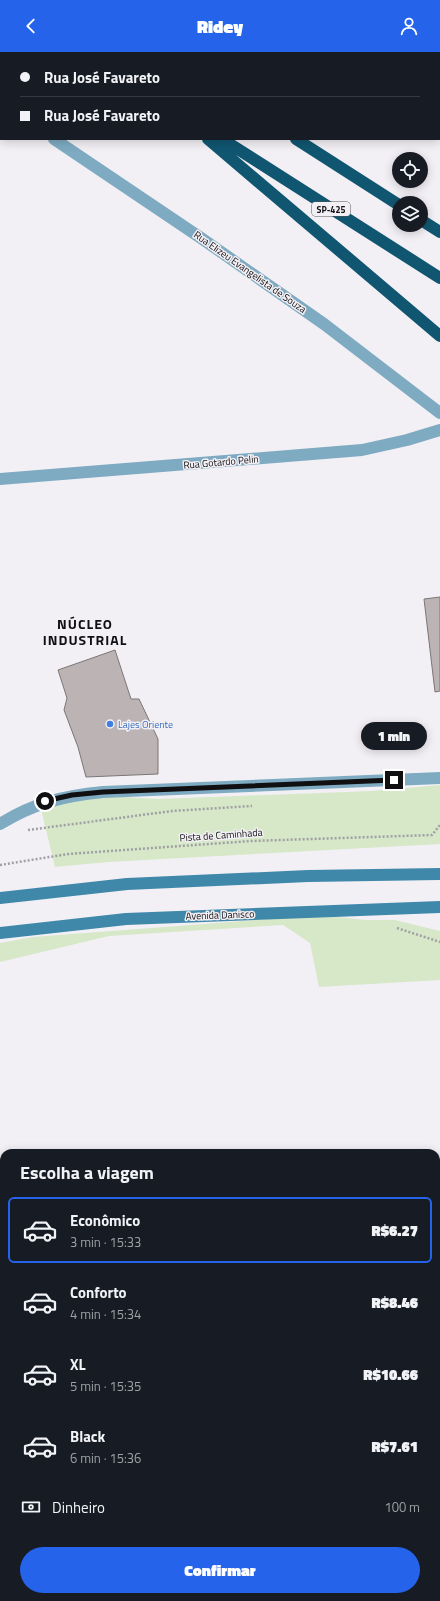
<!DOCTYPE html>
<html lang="pt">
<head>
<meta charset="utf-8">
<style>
  :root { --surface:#171b24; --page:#242831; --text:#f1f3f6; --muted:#9ea1a6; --line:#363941; --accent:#2563eb }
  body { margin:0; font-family:"Titillium Web",sans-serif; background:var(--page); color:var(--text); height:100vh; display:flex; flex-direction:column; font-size:15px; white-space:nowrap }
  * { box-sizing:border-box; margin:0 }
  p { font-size:13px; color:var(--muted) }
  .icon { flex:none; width:22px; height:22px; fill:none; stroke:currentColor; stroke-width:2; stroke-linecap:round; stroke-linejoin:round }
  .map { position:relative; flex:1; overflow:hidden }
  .drawer { position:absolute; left:0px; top:1097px; width:440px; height:452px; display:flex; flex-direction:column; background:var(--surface); border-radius:12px 12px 0 0; box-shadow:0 2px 10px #0003 }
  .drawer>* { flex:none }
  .banner { position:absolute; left:0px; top:0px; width:440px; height:88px; box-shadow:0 2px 10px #0003; display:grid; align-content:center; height:88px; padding:0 20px; background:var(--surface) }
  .buttons { position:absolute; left:392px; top:100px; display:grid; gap:8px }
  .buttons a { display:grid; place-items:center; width:36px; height:36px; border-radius:50%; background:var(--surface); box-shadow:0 2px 10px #0003; font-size:20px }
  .end { position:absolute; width:18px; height:18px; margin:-9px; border:5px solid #100f11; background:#fff; box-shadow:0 0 0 2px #fff }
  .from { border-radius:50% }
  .bubble { position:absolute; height:28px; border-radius:14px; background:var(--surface); box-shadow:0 2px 10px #0003; font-size:13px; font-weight:800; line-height:28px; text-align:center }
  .banner b { display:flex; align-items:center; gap:14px; height:38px; font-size:15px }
  .banner b+b { border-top:1px solid var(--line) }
  .banner i { width:10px; height:10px; background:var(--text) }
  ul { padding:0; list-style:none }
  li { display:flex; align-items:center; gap:12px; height:66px; margin:0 8px 6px; padding:0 12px; border:2px solid transparent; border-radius:6px }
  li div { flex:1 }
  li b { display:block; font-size:15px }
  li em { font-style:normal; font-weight:800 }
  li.selected { border-color:var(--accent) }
  li>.icon { width:36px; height:36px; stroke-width:1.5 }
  h2 { padding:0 20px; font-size:18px; line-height:48px }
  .pay { display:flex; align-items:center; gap:10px; height:44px; padding:0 20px; font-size:15px }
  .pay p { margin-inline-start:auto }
  .primary-button { display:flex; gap:8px; margin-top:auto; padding:8px 20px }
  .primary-button a { flex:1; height:46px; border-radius:24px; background:var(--accent); color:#fff; font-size:16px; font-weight:800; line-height:46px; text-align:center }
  header { display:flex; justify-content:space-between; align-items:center; height:52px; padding:0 20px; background:var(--accent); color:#fff; font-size:18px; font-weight:800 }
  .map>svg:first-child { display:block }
  .green { fill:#d6e8c8 }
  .building { fill:#bcb4b4; stroke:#7c7575 }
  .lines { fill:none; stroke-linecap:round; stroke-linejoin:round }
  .path { stroke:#a19fa3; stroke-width:2.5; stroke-dasharray:2 2; stroke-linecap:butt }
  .street { stroke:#7eabc2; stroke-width:12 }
  .secondary { stroke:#3f88aa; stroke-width:12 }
  .highway { stroke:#115671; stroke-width:12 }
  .route { stroke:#100f11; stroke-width:5 }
  .shop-dot { fill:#3f7fe0; stroke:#f3f0f5; stroke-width:1.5 }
  .labels { text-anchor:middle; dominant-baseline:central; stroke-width:3; stroke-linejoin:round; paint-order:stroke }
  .shield { fill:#f3f0f5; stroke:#545255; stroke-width:1 }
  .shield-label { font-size:9px; font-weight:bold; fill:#100f11 }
  .street-label { font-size:10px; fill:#100f11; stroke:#f3f0f5 }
  .shop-label { font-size:10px; fill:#366cbe; stroke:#f3f0f5; text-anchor:start }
  .district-label { font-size:14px; font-weight:bold; letter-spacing:1px; fill:#100f11; stroke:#f3f0f5 }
</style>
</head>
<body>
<header><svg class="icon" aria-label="back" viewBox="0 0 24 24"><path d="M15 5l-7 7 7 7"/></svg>Ridey<svg class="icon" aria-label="person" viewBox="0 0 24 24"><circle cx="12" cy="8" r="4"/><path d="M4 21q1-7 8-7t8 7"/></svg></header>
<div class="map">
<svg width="440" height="1549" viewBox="0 0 440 1549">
  <rect width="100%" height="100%" fill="#f3f0f5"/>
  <!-- green -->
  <path class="green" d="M440,733V792L108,810L55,815L41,757L61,750L104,744L158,747L372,739Z
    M320,863L365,868H395L440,879V928L319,935L310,891L283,873L109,884L0,910V891L33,885Z"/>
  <!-- building -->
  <path class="building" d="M440,545V639L435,640L424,547Z
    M115,598L131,647H139L158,687V722L86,725L78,695L64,658L67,646L58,618Z"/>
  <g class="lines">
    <!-- path -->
    <path class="path" d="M28,778L172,759L252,754
      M0,813L68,802L251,789L432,783L440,773
      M397,876L440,890"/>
    <!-- street -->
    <path class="street" d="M0,51L1,52
      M54,87L201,186L324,272L440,361
      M0,427L362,398L407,388L440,378
      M0,772C34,751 63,744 103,740L440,726
      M0,1301L4,1299
      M436,1342L440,1349
      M191,1545L194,1549
      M5,1549L11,1545"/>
    <!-- secondary -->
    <path class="secondary" d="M0,846L127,832L308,824L440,822
      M0,881L126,867L440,855"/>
    <!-- highway -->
    <path class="highway" d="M88,0L90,1
      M161,0L163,1
      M247,0L250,1
      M439,68H440
      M208,87L440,284
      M222,87L440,226
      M296,87L399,153
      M421,168L440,180"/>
  </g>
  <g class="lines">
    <!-- route -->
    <path class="route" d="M45,749L72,743L103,740L394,728"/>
  </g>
  <!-- markers -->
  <circle class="shop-dot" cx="110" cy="672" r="4"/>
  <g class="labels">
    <!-- shield labels -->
    <rect class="shield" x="312" y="150" width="38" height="14" rx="3"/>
    <g class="shield-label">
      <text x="331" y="157">SP-425</text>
    </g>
    <!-- street labels -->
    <g class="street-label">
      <text transform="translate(250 220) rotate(35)">Rua Elizeu Evangelista de Souza</text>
      <text transform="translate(221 410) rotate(-5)">Rua Gotardo Pelin</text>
      <text transform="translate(221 783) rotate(-4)">Pista de Caminhada</text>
      <text transform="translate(220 863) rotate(-2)">Avenida Danisco</text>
    </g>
    <!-- shop labels -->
    <g class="shop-label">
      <text x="118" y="672">Lajes Oriente</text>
    </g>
    <!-- district labels -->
    <g class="district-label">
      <text x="85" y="571">NÚCLEO<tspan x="85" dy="16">INDUSTRIAL</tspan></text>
    </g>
  </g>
</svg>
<div class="buttons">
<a><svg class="icon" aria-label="locate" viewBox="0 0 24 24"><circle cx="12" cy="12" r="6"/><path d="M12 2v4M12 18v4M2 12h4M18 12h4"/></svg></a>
<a><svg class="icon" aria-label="layers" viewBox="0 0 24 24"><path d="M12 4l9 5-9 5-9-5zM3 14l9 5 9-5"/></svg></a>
</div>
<i class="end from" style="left:45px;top:749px"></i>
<i class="end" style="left:394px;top:728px"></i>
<div class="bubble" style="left:361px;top:670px;width:66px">1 min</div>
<div class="banner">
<b><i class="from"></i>Rua José Favareto</b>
<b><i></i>Rua José Favareto</b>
</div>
<section class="drawer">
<h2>Escolha a viagem</h2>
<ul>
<li class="selected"><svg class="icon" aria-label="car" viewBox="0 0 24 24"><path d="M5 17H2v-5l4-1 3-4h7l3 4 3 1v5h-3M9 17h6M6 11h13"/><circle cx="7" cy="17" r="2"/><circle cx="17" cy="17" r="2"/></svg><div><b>Econômico</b><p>3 min · 15:33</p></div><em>R$6.27</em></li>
<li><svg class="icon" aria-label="car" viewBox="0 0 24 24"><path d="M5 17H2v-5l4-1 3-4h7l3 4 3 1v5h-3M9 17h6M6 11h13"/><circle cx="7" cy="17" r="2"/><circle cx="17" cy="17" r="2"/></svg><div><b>Conforto</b><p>4 min · 15:34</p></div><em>R$8.46</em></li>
<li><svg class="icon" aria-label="car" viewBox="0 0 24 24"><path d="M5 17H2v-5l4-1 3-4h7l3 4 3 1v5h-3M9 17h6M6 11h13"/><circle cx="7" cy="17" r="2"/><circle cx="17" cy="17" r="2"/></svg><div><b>XL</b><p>5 min · 15:35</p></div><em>R$10.66</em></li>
<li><svg class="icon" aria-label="car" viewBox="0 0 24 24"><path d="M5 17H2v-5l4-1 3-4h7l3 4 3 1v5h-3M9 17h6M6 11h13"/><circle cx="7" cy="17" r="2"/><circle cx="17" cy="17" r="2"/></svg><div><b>Black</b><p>6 min · 15:36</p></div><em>R$7.61</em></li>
</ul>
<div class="pay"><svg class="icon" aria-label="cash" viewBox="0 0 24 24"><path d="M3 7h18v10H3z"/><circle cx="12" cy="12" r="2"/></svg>Dinheiro<p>100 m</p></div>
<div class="primary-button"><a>Confirmar</a></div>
</section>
</div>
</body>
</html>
